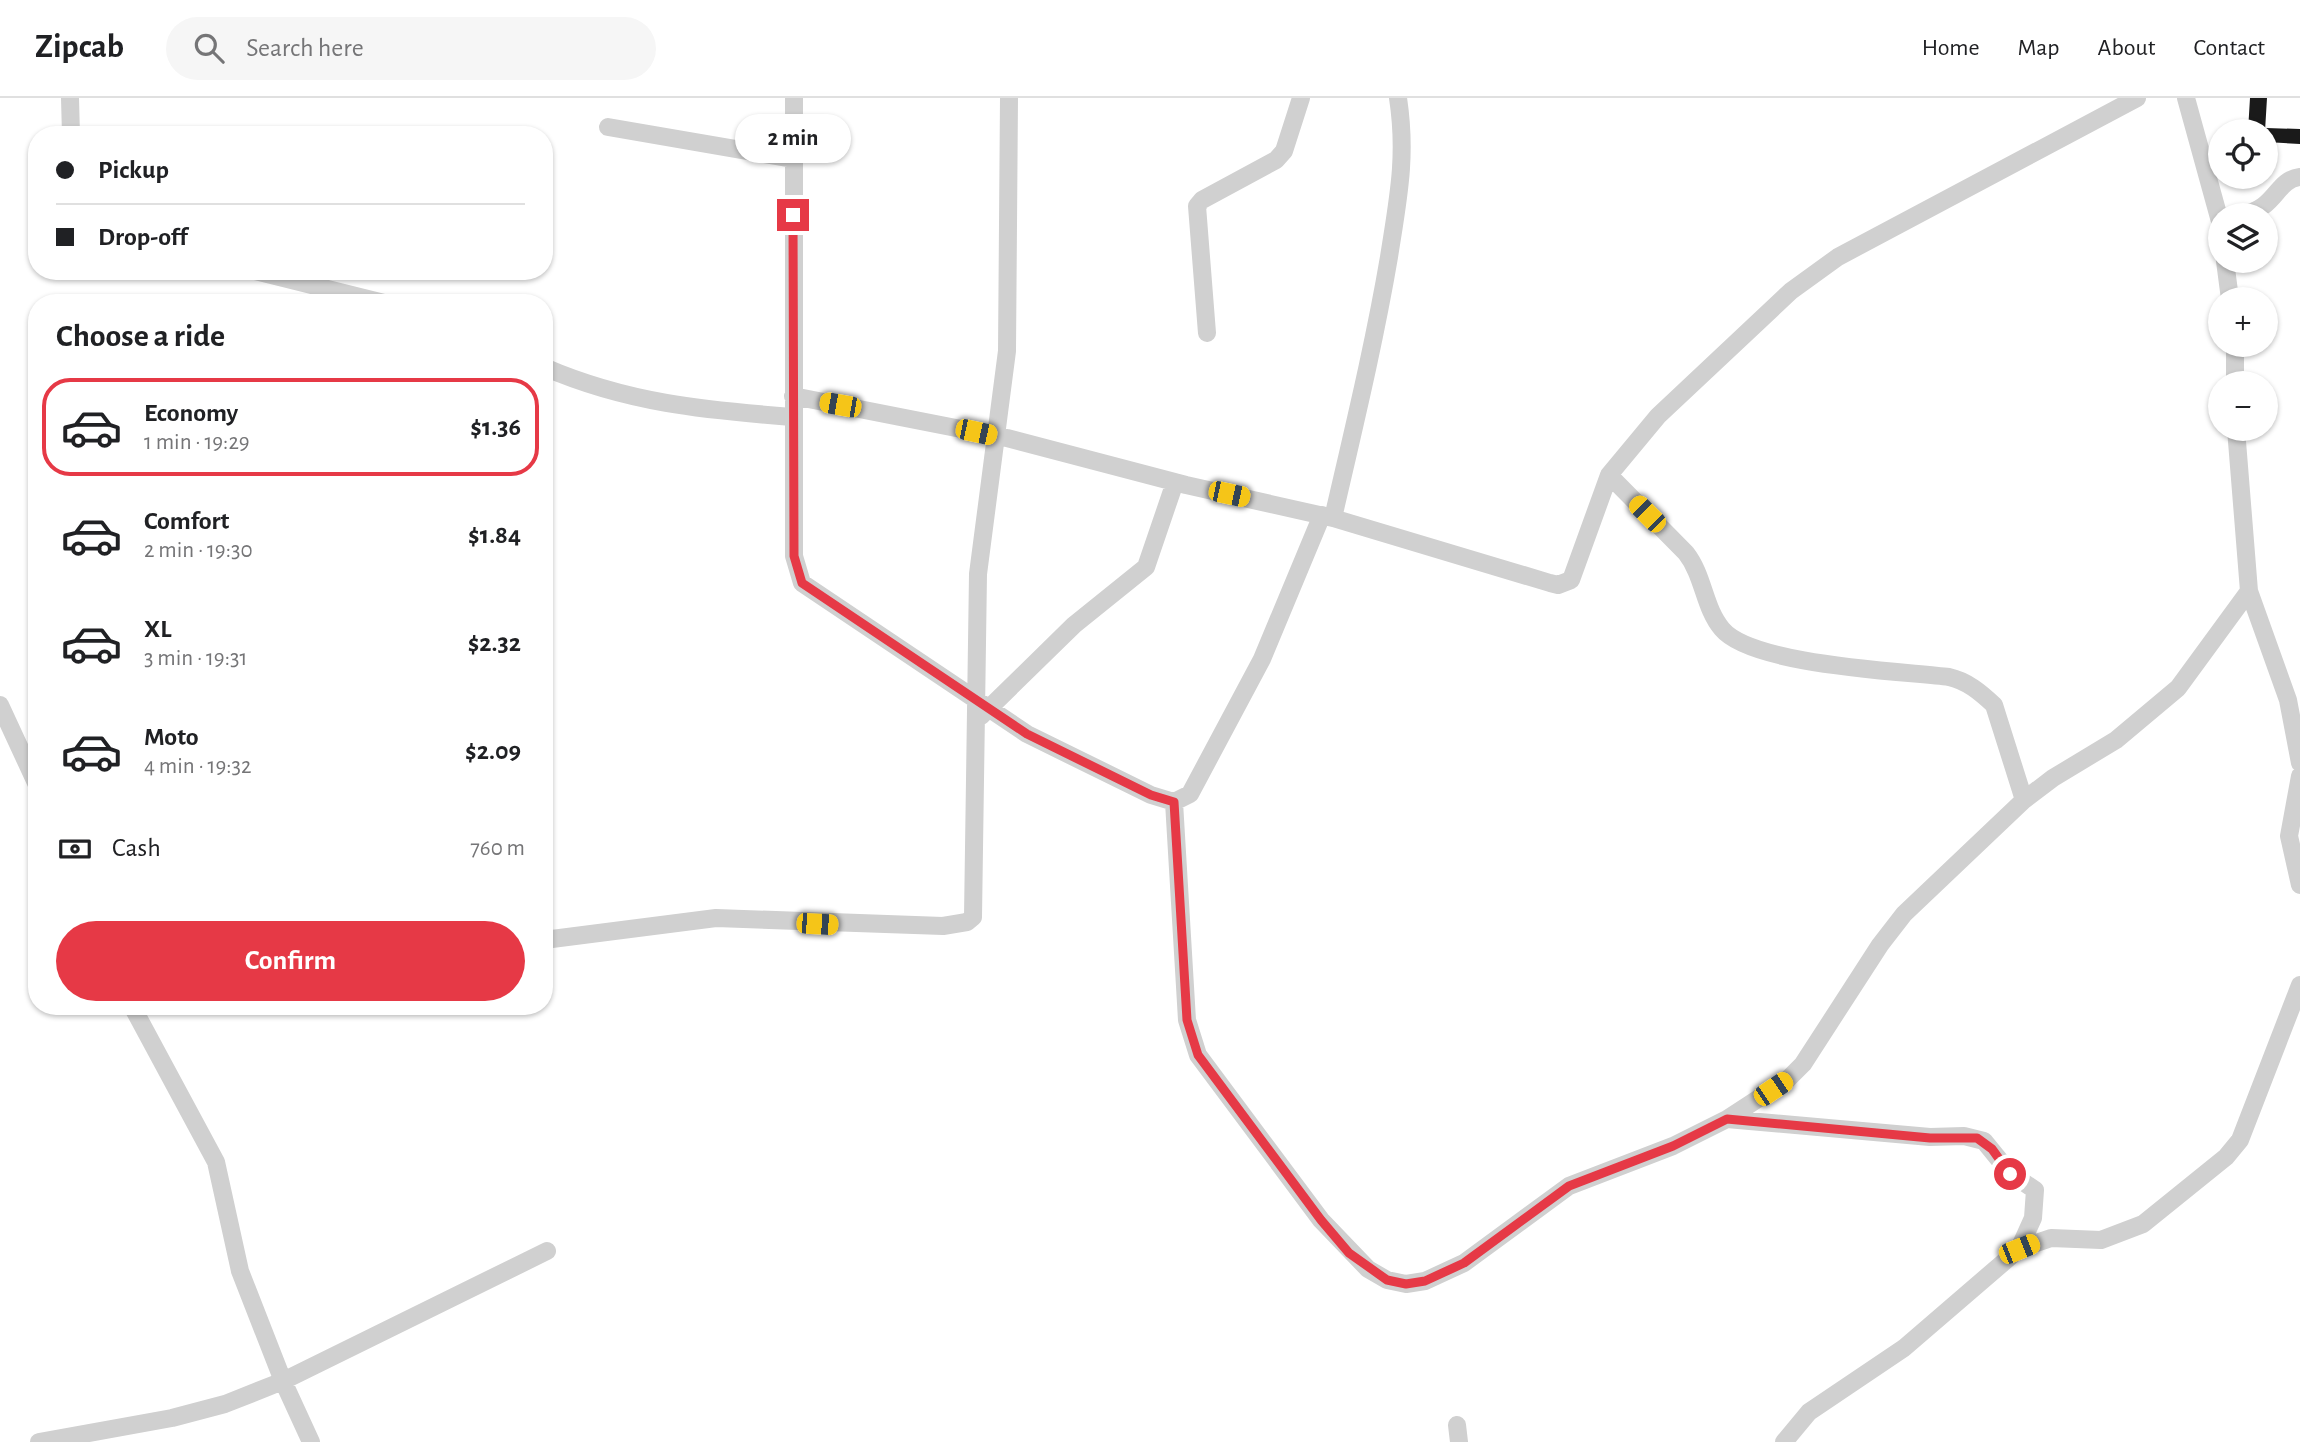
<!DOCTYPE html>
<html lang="en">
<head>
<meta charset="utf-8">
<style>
  :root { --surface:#fff; --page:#f6f6f6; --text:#202124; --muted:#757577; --line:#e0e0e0; --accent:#e63946 }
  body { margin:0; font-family:"Alegreya Sans",sans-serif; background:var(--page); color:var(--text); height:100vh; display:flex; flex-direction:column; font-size:26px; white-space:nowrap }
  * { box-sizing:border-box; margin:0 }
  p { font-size:23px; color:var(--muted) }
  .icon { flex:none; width:38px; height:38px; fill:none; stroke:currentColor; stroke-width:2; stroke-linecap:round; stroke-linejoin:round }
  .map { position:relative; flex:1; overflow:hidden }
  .side { position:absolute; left:28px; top:196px; width:525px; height:721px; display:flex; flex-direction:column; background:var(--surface); border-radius:28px; box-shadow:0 2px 5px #0004 }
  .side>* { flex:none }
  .banner { position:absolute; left:28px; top:28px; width:525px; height:154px; border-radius:28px; box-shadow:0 2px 5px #0004; display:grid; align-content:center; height:154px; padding:0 28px; background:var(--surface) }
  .controls { position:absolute; left:2208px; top:21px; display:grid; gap:14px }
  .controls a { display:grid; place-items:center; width:70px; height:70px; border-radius:50%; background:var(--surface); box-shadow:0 2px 5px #0004; font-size:35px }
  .end { position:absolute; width:32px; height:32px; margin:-16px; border:9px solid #e63946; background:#fff; box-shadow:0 0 0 4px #fff }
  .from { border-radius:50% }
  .bubble { position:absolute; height:49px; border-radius:24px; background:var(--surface); box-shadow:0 2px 5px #0004; font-size:23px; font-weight:700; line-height:49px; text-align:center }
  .car { position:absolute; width:21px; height:42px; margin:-21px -10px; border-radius:9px; box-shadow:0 0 5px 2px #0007; background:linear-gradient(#f5c518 24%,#345 0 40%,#f5c518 0 76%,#345 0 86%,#f5c518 0) }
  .banner b { display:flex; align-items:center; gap:24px; height:66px; font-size:26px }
  .banner b+b { border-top:2px solid var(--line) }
  .banner i { width:18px; height:18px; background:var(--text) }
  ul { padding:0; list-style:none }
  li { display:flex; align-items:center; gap:21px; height:98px; margin:0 14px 10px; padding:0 14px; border:4px solid transparent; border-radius:28px }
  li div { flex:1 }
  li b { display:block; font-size:26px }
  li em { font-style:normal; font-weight:700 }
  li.current { border-color:var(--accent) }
  li>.icon { width:63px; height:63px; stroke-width:1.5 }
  h2 { padding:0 28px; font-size:32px; line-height:84px }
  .pay { display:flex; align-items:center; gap:18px; height:77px; padding:0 28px; font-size:26px }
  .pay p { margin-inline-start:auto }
  .action { display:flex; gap:14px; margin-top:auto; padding:14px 28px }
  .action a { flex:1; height:80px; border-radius:42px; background:var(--accent); color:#fff; font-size:28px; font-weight:700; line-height:80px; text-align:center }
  header { display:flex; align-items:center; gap:42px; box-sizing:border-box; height:98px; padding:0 35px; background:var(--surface); border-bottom:2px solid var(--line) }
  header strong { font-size:33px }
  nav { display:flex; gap:38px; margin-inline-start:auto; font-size:24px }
  .search { width:490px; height:63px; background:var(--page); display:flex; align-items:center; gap:18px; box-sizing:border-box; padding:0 24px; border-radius:38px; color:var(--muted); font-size:26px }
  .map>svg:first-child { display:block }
  .building { fill:#1a1a1a }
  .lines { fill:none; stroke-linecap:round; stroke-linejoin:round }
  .street { stroke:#d0d0d0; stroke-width:18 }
  .route { stroke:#e63946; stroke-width:9 }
</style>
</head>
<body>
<header>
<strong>Zipcab</strong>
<div class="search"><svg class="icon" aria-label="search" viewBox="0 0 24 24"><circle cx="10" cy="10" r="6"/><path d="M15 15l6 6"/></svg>Search here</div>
<nav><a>Home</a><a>Map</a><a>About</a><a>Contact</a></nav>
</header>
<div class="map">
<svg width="2300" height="1344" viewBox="0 0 2300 1344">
  <rect width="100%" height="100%" fill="#fff"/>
  <!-- building -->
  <path class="building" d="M2250,0H2267L2265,33H2248Z
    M2266,30L2300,31V46L2266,44Z"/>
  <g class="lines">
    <!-- street -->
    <path class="street" d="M70,0L71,37
      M794,0V458L802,485L1027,636L1151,697L1174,704L1190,696L1262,561L1322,417
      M2186,0L2221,127
      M608,29L793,61
      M2241,117C2277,111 2275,82 2300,79
      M2225,163L2230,201
      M255,173L384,205
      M1207,235L1197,108L1202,102L1276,62L1284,53L1301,0
      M2235,247V285
      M544,269C627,305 704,312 792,319
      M793,298L1007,340L1186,387L1333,420L1550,485L1558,487L1571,482L1609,377L1658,318L1791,193L1838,159L2137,0
      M2236,331L2249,493L2288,602L2300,665
      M1609,377L1686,455C1704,478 1704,510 1722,531C1752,567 1899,573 1949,579C1967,583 1980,594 1994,607L2024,702
      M1333,420C1353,333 1374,247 1389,159C1398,101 1407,59 1398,0
      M0,607L37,687
      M981,618L1074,527L1146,469L1175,384
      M2300,678L2289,738L2300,787
      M1174,704L1187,922L1198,957L1321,1122L1368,1171L1387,1182L1406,1186L1425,1183L1464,1165L1569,1088L1673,1048L1727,1021L1787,982L1803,966L1880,847L1904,816L2024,702L2053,680L2116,642L2178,590L2249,493
      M544,842L716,820L943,828L967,824L973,819L978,476L1007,253L1009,0
      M1727,1021L1930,1039L1964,1038L1984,1043L2010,1075L2035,1092L2033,1120L2019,1151
      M1457,1327L1459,1344
      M39,1344L172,1320L225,1306L283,1283L240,1173L216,1064L132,908
      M311,1344L283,1283L547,1153
      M1784,1344L1809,1314L1904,1250L2019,1151L2051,1140L2101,1142L2143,1126L2226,1059L2240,1042L2300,887"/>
  </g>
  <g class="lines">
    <!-- route -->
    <path class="route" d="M793,117L794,458L802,485L1027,636L1151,697L1174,704L1187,922L1198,957L1321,1122L1349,1155L1387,1182L1406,1186L1425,1183L1464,1165L1569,1088L1673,1048L1727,1021L1930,1040H1977L1992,1051L2010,1076"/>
  </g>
</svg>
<div class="controls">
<a><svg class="icon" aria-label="locate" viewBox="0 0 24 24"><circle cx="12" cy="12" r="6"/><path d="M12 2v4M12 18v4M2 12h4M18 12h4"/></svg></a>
<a><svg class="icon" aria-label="layers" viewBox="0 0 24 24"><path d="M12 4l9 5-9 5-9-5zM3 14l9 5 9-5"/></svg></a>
<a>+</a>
<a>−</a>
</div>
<i class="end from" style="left:2010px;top:1076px"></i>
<i class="end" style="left:793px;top:117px"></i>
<div class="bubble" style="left:735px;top:16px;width:116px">2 min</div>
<i class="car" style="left:840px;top:307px;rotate:280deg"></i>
<i class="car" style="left:976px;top:334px;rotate:102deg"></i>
<i class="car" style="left:1229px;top:396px;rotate:102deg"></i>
<i class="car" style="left:1647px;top:416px;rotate:315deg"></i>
<i class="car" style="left:817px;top:826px;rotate:93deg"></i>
<i class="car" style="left:1773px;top:991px;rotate:56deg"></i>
<i class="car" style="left:2019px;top:1151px;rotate:68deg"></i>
<div class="banner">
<b><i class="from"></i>Pickup</b>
<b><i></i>Drop-off</b>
</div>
<section class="side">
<h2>Choose a ride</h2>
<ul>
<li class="current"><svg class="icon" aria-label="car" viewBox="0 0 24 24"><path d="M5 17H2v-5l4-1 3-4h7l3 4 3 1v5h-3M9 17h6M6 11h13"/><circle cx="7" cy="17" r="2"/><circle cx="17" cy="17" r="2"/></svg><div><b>Economy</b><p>1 min · 19:29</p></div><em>$1.36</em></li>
<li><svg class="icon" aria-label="car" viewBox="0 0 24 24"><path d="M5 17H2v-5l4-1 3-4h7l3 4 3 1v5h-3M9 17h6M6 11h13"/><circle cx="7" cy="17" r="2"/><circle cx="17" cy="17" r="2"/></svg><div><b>Comfort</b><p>2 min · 19:30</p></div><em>$1.84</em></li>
<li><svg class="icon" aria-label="car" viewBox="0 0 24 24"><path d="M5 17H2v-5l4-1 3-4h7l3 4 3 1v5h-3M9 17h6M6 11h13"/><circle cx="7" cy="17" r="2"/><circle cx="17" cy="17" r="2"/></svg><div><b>XL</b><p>3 min · 19:31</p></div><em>$2.32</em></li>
<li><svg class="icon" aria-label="car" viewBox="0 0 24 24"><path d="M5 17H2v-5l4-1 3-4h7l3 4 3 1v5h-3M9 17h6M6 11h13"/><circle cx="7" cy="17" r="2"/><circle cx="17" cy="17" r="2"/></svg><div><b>Moto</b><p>4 min · 19:32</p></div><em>$2.09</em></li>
</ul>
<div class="pay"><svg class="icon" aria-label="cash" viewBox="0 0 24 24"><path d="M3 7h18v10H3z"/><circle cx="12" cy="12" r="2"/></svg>Cash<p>760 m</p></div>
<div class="action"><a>Confirm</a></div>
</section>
</div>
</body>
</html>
